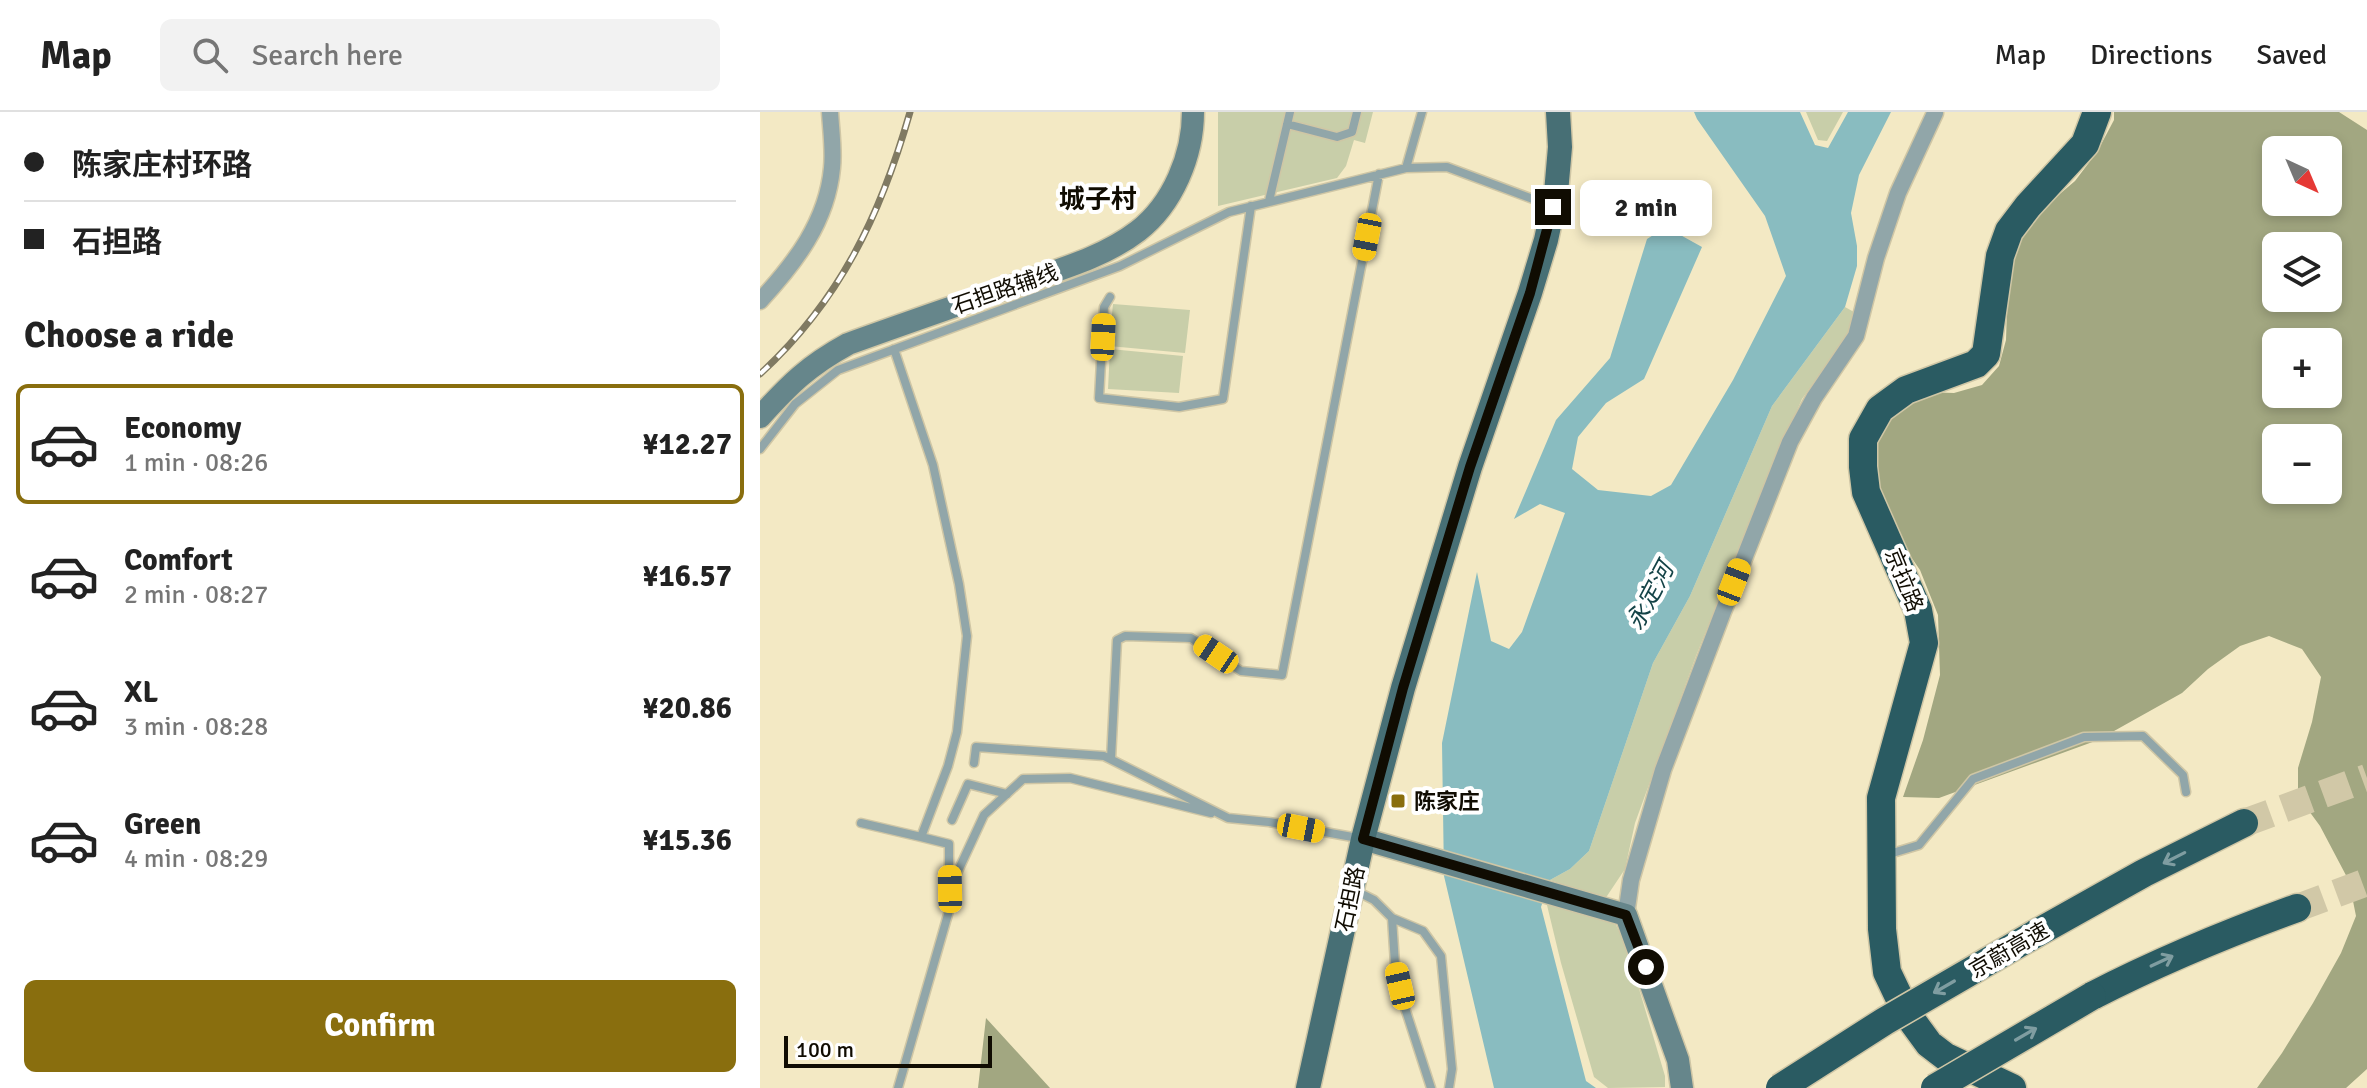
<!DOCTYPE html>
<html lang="en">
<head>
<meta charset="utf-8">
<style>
  :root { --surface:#fff; --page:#f2f2f2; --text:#222; --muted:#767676; --line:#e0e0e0; --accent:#896e0e }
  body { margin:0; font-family:Signika,"Noto Sans SC",sans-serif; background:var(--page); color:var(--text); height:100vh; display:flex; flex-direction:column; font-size:30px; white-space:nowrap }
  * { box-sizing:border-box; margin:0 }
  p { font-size:26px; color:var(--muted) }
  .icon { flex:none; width:44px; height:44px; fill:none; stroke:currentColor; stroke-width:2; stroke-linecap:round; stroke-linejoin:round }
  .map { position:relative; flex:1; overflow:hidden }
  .drawer { display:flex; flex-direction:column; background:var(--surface); width:760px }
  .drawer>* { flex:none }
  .hud { display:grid; align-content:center; height:176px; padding:0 24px; background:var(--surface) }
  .needle { width:52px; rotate:136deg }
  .tools { position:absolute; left:1502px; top:24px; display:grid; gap:16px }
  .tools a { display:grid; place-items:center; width:80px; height:80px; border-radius:12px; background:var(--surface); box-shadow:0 4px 12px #0003; font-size:40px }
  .scale { position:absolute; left:24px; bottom:20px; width:208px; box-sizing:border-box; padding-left:8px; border:4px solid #100c02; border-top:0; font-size:22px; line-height:28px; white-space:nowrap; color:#100c02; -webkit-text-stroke:6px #fff; paint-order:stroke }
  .end { position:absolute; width:36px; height:36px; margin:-18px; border:10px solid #100c02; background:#fff; box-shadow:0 0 0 4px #fff }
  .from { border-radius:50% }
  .bubble { position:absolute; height:56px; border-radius:12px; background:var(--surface); box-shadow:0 4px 12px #0003; font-size:26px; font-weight:700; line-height:56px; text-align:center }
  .car { position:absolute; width:24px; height:48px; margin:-24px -12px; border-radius:10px; box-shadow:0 0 6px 2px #0007; background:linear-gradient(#f5c518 24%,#345 0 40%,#f5c518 0 76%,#345 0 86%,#f5c518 0) }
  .hud b { display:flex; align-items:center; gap:28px; height:76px; font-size:30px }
  .hud b+b { border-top:2px solid var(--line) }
  .hud i { width:20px; height:20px; background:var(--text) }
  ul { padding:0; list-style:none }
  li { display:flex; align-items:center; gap:24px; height:120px; margin:0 16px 12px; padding:0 8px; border:4px solid transparent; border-radius:12px }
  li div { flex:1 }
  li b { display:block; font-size:30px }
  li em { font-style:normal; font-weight:700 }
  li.on { border-color:var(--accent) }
  li>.icon { width:72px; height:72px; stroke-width:1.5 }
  h2 { padding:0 24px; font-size:36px; line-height:96px }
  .cta { display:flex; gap:16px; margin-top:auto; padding:16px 24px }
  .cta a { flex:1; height:92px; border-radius:12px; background:var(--accent); color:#fff; font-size:32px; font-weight:700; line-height:92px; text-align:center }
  header { display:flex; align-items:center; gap:48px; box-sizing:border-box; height:112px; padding:0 40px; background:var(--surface); border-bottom:2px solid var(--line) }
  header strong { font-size:38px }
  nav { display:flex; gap:44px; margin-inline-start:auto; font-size:28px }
  .search { width:560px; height:72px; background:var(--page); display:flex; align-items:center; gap:20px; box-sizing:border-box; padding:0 28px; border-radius:12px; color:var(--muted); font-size:30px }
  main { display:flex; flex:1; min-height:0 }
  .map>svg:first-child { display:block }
  .green { fill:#c8cea9 }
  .forest { fill:#a2a781; fill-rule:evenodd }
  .water { fill:#89bcc0 }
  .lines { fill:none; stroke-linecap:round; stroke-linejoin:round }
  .highway-tunnel { stroke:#d1c8a7; stroke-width:28; stroke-dasharray:28 14; stroke-linecap:butt }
  .lane-casing { stroke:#cfc6a5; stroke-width:11 }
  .street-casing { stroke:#cfc6a5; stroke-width:19 }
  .secondary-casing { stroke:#cfc6a5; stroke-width:25 }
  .primary-casing { stroke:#cfc6a5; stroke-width:27 }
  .highway-casing { stroke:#cfc6a5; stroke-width:31 }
  .lane { stroke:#91a6a9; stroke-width:8 }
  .street { stroke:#91a6a9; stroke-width:16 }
  .secondary { stroke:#66868b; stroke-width:22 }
  .primary { stroke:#476f75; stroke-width:24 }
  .highway { stroke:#2a5b62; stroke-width:28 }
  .rail-casing { stroke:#807a62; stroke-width:7 }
  .rail { stroke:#fff; stroke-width:4; stroke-dasharray:12; stroke-linecap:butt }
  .highway-bridge-casing { stroke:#cfc6a5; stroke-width:31; stroke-linecap:butt }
  .highway-bridge { stroke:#2a5b62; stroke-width:28 }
  .oneway { stroke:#7f9da1 }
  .route { stroke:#100c02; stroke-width:10 }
  .poi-dot { fill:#896e0e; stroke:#fff; stroke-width:3 }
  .labels { text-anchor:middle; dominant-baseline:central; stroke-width:8; stroke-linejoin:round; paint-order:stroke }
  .street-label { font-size:22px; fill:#100c02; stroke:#fff }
  .poi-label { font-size:22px; font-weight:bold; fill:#100c02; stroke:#fff; text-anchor:start }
  .water-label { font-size:24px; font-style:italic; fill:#144347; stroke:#fff }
  .quarter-label { font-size:26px; font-weight:bold; fill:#100c02; stroke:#fff }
</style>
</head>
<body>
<header>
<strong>Map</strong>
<div class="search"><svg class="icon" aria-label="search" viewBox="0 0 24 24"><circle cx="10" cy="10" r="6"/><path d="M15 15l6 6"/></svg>Search here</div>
<nav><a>Map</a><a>Directions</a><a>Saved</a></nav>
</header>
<main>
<section class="drawer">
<div class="hud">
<b><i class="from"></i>陈家庄村环路</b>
<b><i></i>石担路</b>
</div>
<h2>Choose a ride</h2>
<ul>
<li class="on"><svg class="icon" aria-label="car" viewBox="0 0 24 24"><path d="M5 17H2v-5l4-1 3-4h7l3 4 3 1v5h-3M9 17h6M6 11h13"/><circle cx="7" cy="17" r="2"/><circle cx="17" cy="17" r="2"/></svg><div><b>Economy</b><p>1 min · 08:26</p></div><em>¥12.27</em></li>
<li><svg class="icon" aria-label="car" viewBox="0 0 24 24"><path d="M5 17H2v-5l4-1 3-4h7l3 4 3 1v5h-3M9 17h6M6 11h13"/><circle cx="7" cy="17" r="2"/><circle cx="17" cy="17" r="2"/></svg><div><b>Comfort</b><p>2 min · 08:27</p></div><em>¥16.57</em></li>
<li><svg class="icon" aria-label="car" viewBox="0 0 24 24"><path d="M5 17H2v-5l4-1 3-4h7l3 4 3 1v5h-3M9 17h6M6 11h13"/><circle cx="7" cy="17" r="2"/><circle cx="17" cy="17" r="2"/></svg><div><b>XL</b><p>3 min · 08:28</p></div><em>¥20.86</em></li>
<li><svg class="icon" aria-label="car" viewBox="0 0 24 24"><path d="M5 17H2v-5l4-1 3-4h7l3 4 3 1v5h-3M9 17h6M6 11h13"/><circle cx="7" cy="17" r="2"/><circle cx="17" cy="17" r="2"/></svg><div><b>Green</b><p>4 min · 08:29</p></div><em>¥15.36</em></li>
</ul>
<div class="cta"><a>Confirm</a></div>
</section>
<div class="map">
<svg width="1607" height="976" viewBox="0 0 1607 976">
  <rect width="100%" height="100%" fill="#f3e9c4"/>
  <!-- green -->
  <path class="green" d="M458,0H613L605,31L594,28L586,54L577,66L458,94Z
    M1046,0H1083L1067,29L1058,28Z
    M353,192L430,198L425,241L349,234Z
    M1085,195L1101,204L1042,287L1009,362L936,544L875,711L865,757L845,787L790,768L810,757L829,739L893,551L930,484L1012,294Z
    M350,237L423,244L419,281L348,277Z
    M786,789L822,797L856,813L866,833L905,964V975L848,976L834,965L801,851Z"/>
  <!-- forest -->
  <path class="forest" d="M1354,0H1579L1607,18V957L1586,976H1497L1522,941L1553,891L1581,841L1596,804L1589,769L1560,714L1538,684V656L1552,610L1561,565L1542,537L1509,524L1480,534L1448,557L1422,581L1338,628L1179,686L1143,685L1163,628L1180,563L1178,503L1160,458L1129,413L1114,369L1112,325L1133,293L1164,280L1194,281L1222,273L1239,254L1246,228L1247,197L1252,142L1268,114L1288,92L1315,69L1337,40L1354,8ZM1516,38H1568V90H1516ZM1516,134H1568V186H1516ZM1516,230H1568V282H1516ZM1516,326H1568V378H1516Z
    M226,906L290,976H218Z"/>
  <!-- water -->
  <path class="water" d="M934,0H1040L1055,33L1068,36L1088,0H1131L1099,63L1091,101L1097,134V154L1085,195L1012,294L930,484L893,551L829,739L810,757L790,768L781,795L826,969L836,976H734L684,764L682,631L717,460L731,529L749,537L762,520L805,401L780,392L754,407L796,308L850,246L887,127L906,115L942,135L884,267L846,291L818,325L812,357L838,378L891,384L911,373L973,268L1026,164L1005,104L937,7Z"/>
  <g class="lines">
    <!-- highway-tunnel -->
    <path class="highway-tunnel" d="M1484,711L1607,666
      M1537,796L1607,770"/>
    <defs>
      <path id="lane" d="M527,12L577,25L592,20L597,0
        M646,56L662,0
        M509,89L530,0
        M350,185L344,195L339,286L419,295L463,287L491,94
        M134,237L173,353L199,472L207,524L197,620L188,654L161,725L189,732V799L138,976
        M0,337L35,292L78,258L360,154L469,100L646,56L687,55L789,93
        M351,647L357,528L365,524L431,526L481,559L522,563L619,62
        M214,651L216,635L344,644L468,706L509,710L598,726
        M192,708L208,672L247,682
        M101,711L161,725
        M1126,743L1159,733L1213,667L1324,625L1383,624L1423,663L1426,680
        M192,772L224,703L263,667L310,666L451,701
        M596,779L614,788L632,806L635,852L645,896L671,976
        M632,806L663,819L681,844L692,957L689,976"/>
      <path id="street" d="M0,189C35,151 67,110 72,56C74,38 71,18 70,0
        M866,803L871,768L903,658L963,500L1030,330L1054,286L1096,224L1116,146L1138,81L1175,1"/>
      <path id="secondary" d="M0,305C30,272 48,254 88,232C143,212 199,193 255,173C297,158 343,146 378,119C413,92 433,43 433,0
        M603,727L866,803L918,948L922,976"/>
      <path id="primary" d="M548,976L603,727L643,576L710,355L770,181L786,128L796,81L800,35L798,0"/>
      <path id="highway" d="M1275,822L1384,761L1484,711
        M1332,884C1400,849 1465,822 1537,796
        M1252,976L1186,945L1169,932L1147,902L1127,860L1122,817L1121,686L1164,531L1158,498L1106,380L1103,355V327L1120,297L1146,278L1216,252L1226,242L1240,144L1249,119L1268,94L1325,32L1337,0"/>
    </defs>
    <!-- lane casing -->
    <use href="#lane" class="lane-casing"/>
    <!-- street casing -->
    <use href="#street" class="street-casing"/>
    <!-- secondary casing -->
    <use href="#secondary" class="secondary-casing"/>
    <!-- primary casing -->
    <use href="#primary" class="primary-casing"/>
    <!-- highway casing -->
    <use href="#highway" class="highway-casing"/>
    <!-- lane -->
    <use href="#lane" class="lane"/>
    <!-- street -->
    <use href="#street" class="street"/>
    <!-- secondary -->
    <use href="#secondary" class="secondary"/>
    <!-- primary -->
    <use href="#primary" class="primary"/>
    <!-- highway -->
    <use href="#highway" class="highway"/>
    <defs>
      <path id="rail" d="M0,262C80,189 121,102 150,0"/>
    </defs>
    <!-- rail casing -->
    <use href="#rail" class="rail-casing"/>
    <!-- rail -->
    <use href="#rail" class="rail"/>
    <defs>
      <path id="highway-bridge" d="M1020,976L1125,909L1275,822
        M1175,976L1332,884"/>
    </defs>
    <!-- highway-bridge casing -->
    <use href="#highway-bridge" class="highway-bridge-casing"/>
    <!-- highway-bridge -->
    <use href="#highway-bridge" class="highway-bridge"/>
  </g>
  <!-- one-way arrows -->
  <defs><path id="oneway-shaft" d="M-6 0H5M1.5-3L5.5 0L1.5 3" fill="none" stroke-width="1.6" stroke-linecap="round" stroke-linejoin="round" transform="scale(2)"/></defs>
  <g class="oneway">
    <use href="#oneway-shaft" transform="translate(1414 746) rotate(153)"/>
    <use href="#oneway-shaft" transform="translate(1402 849) rotate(-25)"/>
    <use href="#oneway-shaft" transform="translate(1184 875) rotate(150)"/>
    <use href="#oneway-shaft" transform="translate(1266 922) rotate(-30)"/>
  </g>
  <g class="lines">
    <!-- route -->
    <path class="route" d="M793,95L770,181L710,355L643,576L603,727L866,803L886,855"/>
  </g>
  <!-- markers -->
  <rect class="poi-dot" x="630" y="681" width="16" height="16" rx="4"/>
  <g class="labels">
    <!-- street labels -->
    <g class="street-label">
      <text transform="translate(245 177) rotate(-19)">石担路辅线</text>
      <text transform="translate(1144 468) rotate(68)">京拉路</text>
      <text transform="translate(590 787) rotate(-78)">石担路</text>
      <text transform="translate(1249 838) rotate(-30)">京蔚高速</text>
    </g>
    <!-- poi labels -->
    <g class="poi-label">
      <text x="654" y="689">陈家庄</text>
    </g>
    <!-- water labels -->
    <g class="water-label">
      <text transform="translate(890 484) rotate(-62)">永定河</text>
    </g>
    <!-- quarter labels -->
    <g class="quarter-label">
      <text x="338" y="88">城子村</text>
    </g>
  </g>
</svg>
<div class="tools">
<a><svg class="needle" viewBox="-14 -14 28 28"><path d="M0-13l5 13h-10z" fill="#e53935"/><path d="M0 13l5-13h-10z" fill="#767676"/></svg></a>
<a><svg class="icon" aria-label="layers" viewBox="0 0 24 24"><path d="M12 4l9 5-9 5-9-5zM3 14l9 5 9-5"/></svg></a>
<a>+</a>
<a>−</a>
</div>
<div class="scale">100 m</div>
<i class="end from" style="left:886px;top:855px"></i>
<i class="end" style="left:793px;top:95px"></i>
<div class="bubble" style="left:820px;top:68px;width:132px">2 min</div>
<i class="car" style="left:607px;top:125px;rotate:191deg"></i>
<i class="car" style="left:343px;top:225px;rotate:3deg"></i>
<i class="car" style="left:974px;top:470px;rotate:21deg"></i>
<i class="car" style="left:456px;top:542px;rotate:304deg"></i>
<i class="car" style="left:541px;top:716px;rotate:101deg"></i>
<i class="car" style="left:190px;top:777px;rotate:359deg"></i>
<i class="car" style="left:640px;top:874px;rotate:347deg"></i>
</div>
</main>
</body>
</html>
